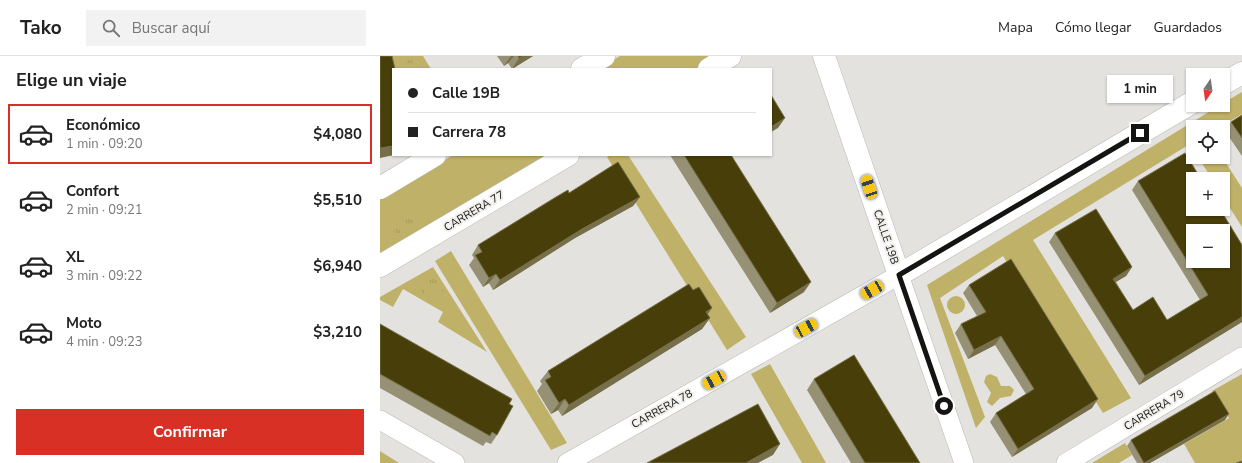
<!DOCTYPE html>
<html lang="es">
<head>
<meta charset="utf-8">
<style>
  :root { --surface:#fff; --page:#f2f2f2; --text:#222; --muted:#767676; --line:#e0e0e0; --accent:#d93025 }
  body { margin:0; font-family:"Nunito Sans",sans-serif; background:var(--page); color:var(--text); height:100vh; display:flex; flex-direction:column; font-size:15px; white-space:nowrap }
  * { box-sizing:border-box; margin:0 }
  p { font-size:13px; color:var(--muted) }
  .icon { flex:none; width:22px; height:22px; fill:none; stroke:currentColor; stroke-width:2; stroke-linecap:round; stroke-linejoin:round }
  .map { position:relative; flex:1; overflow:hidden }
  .details { display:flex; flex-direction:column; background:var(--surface); width:380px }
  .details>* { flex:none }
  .guide { position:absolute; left:12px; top:12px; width:380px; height:88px; border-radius:0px; box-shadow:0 1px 3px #0004; display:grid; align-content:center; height:88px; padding:0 16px; background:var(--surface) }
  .needle { width:26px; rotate:193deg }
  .fabs { position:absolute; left:806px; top:12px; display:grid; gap:8px }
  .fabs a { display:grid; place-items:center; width:44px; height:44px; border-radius:0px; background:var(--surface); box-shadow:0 1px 3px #0004; font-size:20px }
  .end { position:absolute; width:18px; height:18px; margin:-9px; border:5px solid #141412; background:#fff; box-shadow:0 0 0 2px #fff }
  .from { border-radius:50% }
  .bubble { position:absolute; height:28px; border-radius:0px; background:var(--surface); box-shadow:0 1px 3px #0004; font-size:13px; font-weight:700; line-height:28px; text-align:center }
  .car { position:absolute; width:12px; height:24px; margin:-12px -6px; border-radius:5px; box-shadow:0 0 3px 1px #0007; background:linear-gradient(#f5c518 24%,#345 0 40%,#f5c518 0 76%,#345 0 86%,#f5c518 0) }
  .guide b { display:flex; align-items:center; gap:14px; height:38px; font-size:15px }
  .guide b+b { border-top:1px solid var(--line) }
  .guide i { width:10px; height:10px; background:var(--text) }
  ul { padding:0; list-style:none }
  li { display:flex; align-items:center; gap:12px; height:60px; margin:0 8px 6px; padding:0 8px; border:2px solid transparent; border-radius:0px }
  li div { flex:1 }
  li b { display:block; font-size:15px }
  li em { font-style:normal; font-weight:700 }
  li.current { border-color:var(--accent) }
  li>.icon { width:36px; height:36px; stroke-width:1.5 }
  h2 { padding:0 16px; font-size:18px; line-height:48px }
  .action { display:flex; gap:8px; margin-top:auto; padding:8px 16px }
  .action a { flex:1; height:46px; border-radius:0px; background:var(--accent); color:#fff; font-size:16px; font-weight:700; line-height:46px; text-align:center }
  header { display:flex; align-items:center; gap:24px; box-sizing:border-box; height:56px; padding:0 20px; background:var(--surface); border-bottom:1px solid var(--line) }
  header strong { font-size:19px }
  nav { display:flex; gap:22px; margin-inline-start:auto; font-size:14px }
  .search { width:280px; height:36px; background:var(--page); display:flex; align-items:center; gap:10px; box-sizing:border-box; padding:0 14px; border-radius:0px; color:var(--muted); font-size:15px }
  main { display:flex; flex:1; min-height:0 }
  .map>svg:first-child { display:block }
  .grass { fill:#c0b168 }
  .park { fill:url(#park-tufts) }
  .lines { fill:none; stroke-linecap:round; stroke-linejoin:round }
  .minor-casing { stroke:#b8b8b4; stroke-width:20 }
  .tertiary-casing { stroke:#b8b8b4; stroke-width:23 }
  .minor { stroke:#fff; stroke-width:19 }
  .tertiary { stroke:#fff; stroke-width:22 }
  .wall { fill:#969074 }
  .shaded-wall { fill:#766f49 }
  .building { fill:#483e09; stroke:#766f49; fill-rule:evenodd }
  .route { stroke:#141412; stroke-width:5 }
  .labels { text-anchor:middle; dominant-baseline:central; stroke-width:4; stroke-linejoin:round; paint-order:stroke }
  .street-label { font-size:11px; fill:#141412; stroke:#f0efeb }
</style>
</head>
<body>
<header>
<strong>Tako</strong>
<div class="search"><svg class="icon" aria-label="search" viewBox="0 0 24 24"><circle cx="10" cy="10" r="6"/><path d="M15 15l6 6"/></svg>Buscar aquí</div>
<nav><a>Mapa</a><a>Cómo llegar</a><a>Guardados</a></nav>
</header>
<main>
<section class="details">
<h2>Elige un viaje</h2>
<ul>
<li class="current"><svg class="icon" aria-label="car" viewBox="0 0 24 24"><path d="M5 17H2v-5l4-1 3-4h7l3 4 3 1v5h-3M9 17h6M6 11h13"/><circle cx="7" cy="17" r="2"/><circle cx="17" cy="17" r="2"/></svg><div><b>Económico</b><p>1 min · 09:20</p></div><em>$4,080</em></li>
<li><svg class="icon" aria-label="car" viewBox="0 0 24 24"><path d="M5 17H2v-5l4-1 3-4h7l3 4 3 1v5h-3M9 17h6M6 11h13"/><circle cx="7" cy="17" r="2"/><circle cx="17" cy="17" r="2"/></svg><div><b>Confort</b><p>2 min · 09:21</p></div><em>$5,510</em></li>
<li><svg class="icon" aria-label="car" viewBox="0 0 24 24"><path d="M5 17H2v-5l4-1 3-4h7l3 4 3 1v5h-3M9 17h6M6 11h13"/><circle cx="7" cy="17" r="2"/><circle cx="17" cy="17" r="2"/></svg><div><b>XL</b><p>3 min · 09:22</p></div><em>$6,940</em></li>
<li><svg class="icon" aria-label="car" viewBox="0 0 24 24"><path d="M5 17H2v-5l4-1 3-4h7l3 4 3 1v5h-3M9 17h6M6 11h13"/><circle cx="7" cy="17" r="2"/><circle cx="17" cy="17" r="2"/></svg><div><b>Moto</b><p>4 min · 09:23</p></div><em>$3,210</em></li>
</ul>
<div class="action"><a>Confirmar</a></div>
</section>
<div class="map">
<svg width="862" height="407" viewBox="0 0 862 407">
  <defs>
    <pattern id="park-tufts" width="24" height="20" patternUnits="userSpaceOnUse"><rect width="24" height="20" fill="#c0b168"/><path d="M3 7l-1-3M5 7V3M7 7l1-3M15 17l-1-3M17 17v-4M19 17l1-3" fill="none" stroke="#a49759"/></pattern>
  </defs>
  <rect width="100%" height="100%" fill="#e3e2de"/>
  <!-- grass -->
  <path class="grass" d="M3,0H43L51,13H13Z
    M240,0H337L315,13H218Z
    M862,36V58L840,71H813V93L810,88L653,184L751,342L723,357L623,200L560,242L605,361L596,372L547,229L840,49H843V47Z
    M73,99H170L0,200V142Z
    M231,99H248L366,281L347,294L227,101Z
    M818,101H842L862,132V171L843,141V123H832Z
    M71,195L187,387L171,394L55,205Z
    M53,211L107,296L58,266L63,256L23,233L13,251L0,244V241Z
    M567 249a9 9 0 1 1 18 0a9 9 0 1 1-18 0Z
    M390,308L446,407H422L371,318Z
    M610,318L617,321L621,330H630L634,334L631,340L620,342L612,350L607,346L611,337L604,326L606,320Z
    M862,318V407H815L804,388L849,362L832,335Z
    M745,387L752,399L739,407H712Z
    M0,395L19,407H0Z"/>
  <!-- park -->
  <path class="park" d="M36,1L42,3L45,13H25L27,5Z
    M28,151L40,171L19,183L8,164Z
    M41 232a11 11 0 1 1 22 0a11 11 0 1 1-22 0Z"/>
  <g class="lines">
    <defs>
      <path id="minor" d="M0,364L75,407
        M187,407L519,219L584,407
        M686,407L862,301"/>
      <path id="tertiary" d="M444,0L519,219L813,46
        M202,13L224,0
        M329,13L350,0
        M843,28L862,17
        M0,132L55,99
        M0,210L188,99"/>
    </defs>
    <!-- minor casing -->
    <use href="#minor" class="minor-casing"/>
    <!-- tertiary casing -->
    <use href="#tertiary" class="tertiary-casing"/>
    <!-- minor -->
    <use href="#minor" class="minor"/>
    <!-- tertiary -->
    <use href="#tertiary" class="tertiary"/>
  </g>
  <!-- wall -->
  <path class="wall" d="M117,0H153L132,13L128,7L124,10Z
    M862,59V100L845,75L851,66Z
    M290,99H354L352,100L424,236L390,257Z
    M758,125L862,266L759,329L669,186L675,177L752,211L746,220L736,226L753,254L787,264L820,244L752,134Z
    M189,137L260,141L253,150L195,182L113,234L109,227L103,231L89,209L94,202L92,199L98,189Z
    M589,229L712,352L632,401L610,366L616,357L646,338L615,289L588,303L575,277L581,268L597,260L583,237Z
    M313,234L332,252L327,258L330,262L322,273L182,360L178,354L171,358L157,335L162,328L160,325L168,315Z
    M0,268L129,348L117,379L111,388L106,386L103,390L0,332Z
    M434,323L540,407H471L427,334Z
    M845,364L770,407H757L747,390L751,384Z"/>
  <!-- shaded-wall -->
  <path class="shaded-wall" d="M131,0H134L128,7L124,10Z
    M143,0H153L132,13L139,2Z
    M405,62L398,72L391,76V71Z
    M13,90V99H14L0,102V92Z
    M260,141L253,150L195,182L113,234L120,224L202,173Z
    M752,211L746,220L727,231L733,223Z
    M116,218L109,227L103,231L109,222Z
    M431,226L424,236L390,257L397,247Z
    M332,252L325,262L326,256Z
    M862,261V266L759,329L765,320Z
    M330,262L322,273L182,360L189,349Z
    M621,280L615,289L588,303L594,294Z
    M185,343L178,354L171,358L179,347Z
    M718,343L712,352L632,401L638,393Z
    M849,358L845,364L770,407H765Z
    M400,388L393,399L378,407H366Z"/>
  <!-- building -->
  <path class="building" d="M0,0H12L15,13H13V90L0,92Z
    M138,0H143L139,2Z
    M391,39L405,62L391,71Z
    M862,59V82L851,66Z
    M805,97L821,123H813V153H840L862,189V261L765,320L675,177L716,153L752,211L733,223L753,254L773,241L787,264L828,239L758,125ZM813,175H843V205H813Z
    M304,99H351L431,226L397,247Z
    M238,106L260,141L202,173L120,224L116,218L109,222L95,199L102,196L98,189L176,141L188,134L189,137Z
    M631,203L718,343L638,393L616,357L654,333L621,280L594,294L581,268L606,256L589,229Z
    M309,228L313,234L319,231L332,252L326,256L330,262L189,349L185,343L179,347L165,324L171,321L168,315Z
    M0,268L132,343L129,348L133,350L117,379L112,376L110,380L0,318Z
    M474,299L540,407H485L434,323Z
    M835,335L849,358L764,407L751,384Z
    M378,348L400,388L366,407H267Z
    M862,405V407H856Z"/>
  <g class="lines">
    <!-- route -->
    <path class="route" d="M564,350L519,219L760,77"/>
  </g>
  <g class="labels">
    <!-- street labels -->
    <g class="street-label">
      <text transform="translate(94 155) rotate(-31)">CARRERA 77</text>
      <text transform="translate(506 181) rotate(71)">CALLE 19B</text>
      <text transform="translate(282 353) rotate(-29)">CARRERA 78</text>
      <text transform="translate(774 354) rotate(-31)">CARRERA 79</text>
    </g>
  </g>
</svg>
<div class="fabs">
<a><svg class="needle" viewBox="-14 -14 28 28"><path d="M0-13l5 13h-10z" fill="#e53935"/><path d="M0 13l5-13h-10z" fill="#767676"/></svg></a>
<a><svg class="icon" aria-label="locate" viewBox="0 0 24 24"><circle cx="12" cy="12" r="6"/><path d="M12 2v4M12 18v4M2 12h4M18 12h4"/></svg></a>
<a>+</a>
<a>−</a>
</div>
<i class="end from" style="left:564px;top:350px"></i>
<i class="end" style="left:760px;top:77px"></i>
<div class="bubble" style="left:727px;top:19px;width:66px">1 min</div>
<i class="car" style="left:489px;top:131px;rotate:341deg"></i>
<i class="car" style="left:492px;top:234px;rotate:240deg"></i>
<i class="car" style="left:426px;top:272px;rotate:61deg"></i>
<i class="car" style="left:334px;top:324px;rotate:241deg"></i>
<div class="guide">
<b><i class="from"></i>Calle 19B</b>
<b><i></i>Carrera 78</b>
</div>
</div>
</main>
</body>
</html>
